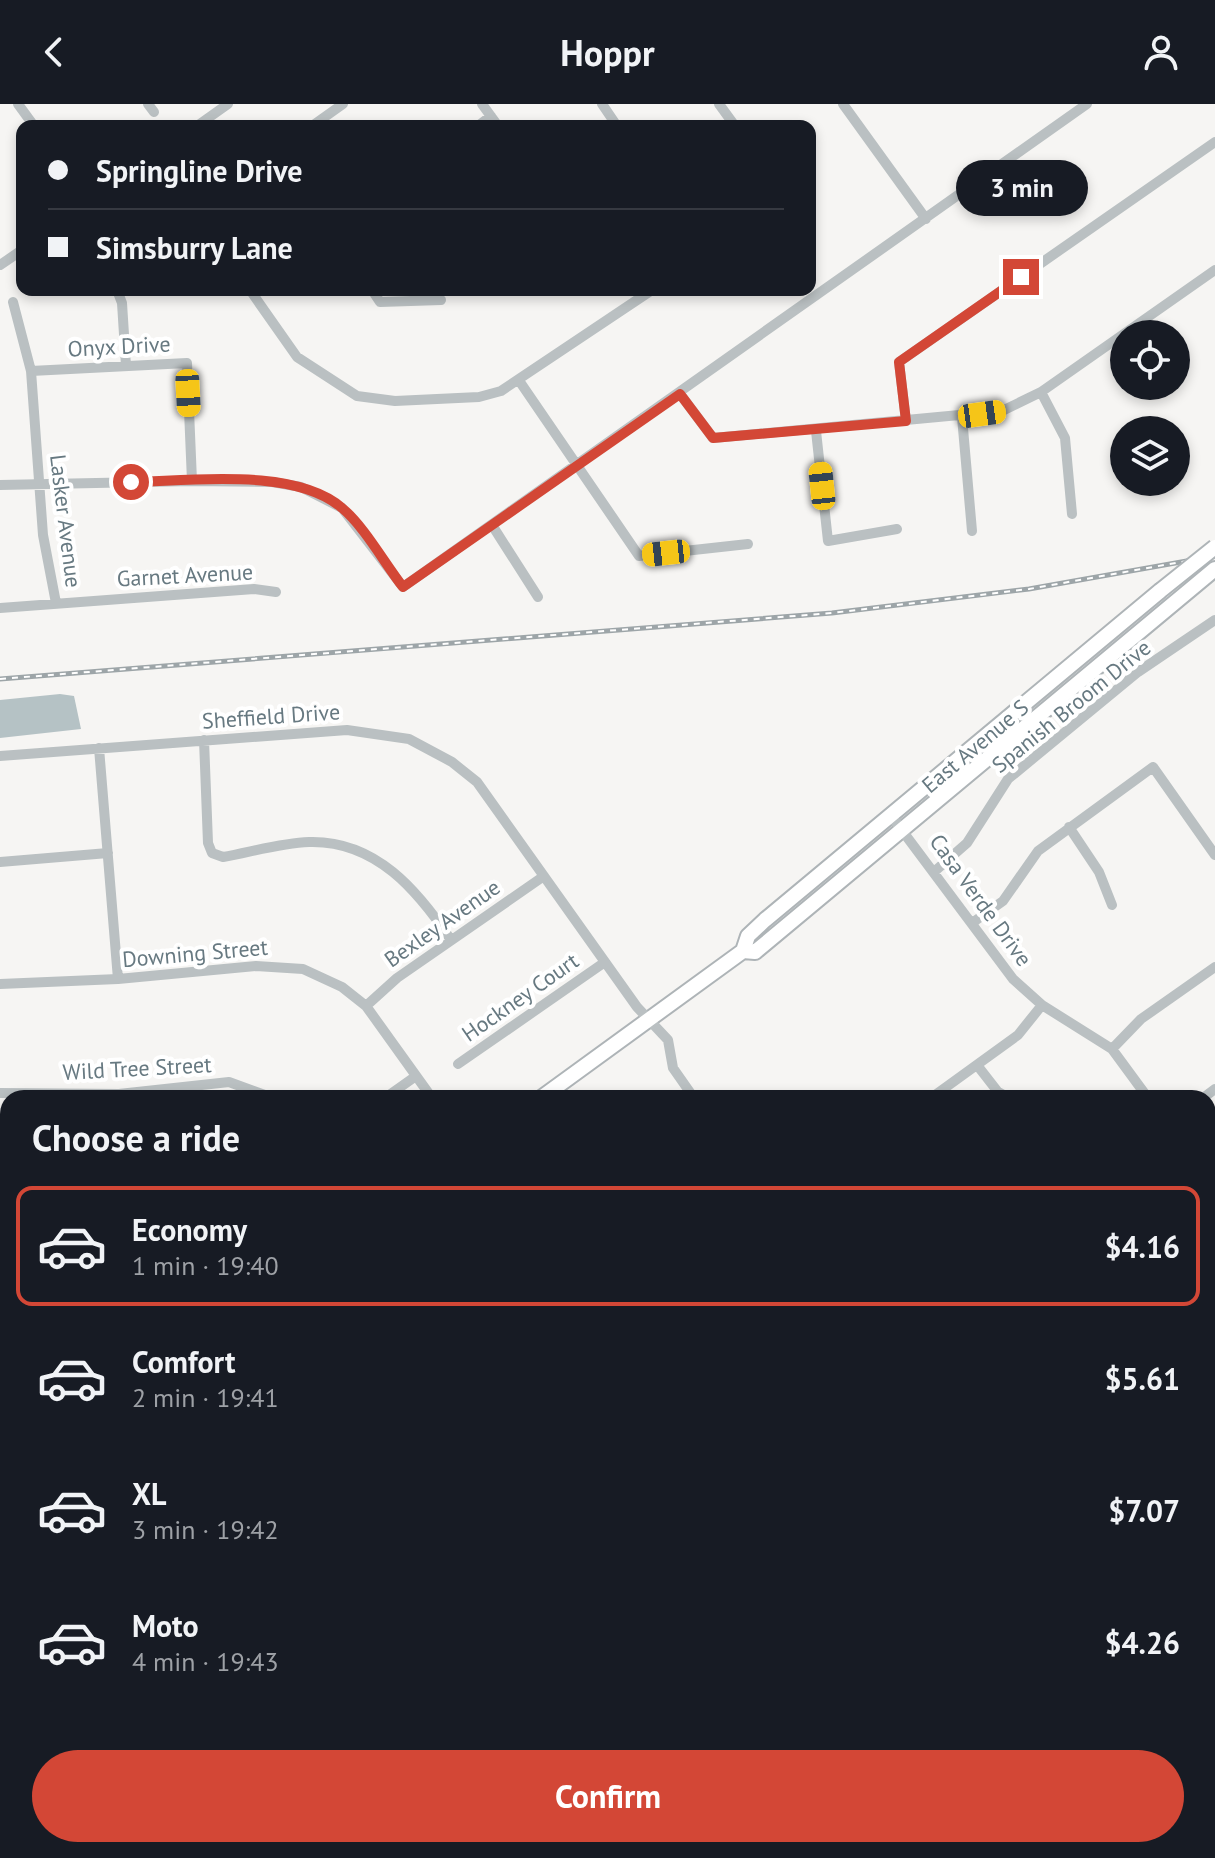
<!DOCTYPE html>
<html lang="en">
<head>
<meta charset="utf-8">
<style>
  :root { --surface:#171b24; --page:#20242c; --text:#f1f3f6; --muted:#9ea1a6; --line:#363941; --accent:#d34736 }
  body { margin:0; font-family:"PT Sans",sans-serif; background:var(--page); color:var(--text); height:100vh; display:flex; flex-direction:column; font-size:30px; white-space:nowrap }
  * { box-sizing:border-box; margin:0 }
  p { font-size:26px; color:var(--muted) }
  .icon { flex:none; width:44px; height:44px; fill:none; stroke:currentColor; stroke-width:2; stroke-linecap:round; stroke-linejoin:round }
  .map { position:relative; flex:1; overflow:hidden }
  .details { position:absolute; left:0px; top:986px; width:1216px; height:768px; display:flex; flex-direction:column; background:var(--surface); border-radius:24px 24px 0 0; box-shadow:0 4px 12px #0003 }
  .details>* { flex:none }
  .banner { position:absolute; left:16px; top:16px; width:800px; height:176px; border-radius:16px; box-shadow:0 4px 12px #0003; display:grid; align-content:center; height:176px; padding:0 32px; background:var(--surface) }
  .buttons { position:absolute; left:1110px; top:216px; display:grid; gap:16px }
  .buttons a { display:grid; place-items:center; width:80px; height:80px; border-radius:50%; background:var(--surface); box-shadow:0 4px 12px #0003; font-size:40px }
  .end { position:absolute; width:36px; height:36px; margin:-18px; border:10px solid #d34736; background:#fff; box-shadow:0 0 0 4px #fff }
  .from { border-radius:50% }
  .bubble { position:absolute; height:56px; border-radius:28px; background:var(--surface); box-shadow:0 4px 12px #0003; font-size:26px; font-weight:800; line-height:56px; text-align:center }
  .car { position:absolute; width:24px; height:48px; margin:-24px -12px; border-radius:10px; box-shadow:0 0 6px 2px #0007; background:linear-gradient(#f5c518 24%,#345 0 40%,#f5c518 0 76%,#345 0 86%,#f5c518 0) }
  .banner b { display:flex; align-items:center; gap:28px; height:76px; font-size:30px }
  .banner b+b { border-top:2px solid var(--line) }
  .banner i { width:20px; height:20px; background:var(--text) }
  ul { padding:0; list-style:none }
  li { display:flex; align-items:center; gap:24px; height:120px; margin:0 16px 12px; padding:0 16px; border:4px solid transparent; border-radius:16px }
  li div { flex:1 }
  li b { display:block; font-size:30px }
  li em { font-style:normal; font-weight:800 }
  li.selected { border-color:var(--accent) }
  li>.icon { width:72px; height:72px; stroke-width:1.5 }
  h2 { padding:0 32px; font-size:36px; line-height:96px }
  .button { display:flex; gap:16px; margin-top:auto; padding:16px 32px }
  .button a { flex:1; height:92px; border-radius:48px; background:var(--accent); color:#fff; font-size:32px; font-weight:800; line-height:92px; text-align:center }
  header { display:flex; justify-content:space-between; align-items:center; height:104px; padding:0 32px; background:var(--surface); font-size:36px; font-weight:800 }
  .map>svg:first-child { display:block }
  .water { fill:#b5c2c5 }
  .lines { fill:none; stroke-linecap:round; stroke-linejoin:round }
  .major-casing { stroke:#aeb4b7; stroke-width:18 }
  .minor { stroke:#bac0c2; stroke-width:10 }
  .major { stroke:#fff; stroke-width:14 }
  .rail-casing { stroke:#9da5a8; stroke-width:5 }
  .rail { stroke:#fff; stroke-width:2; stroke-dasharray:6; stroke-linecap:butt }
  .major-bridge-casing { stroke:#aeb4b7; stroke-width:18; stroke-linecap:butt }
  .major-bridge { stroke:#fff; stroke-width:14 }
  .route { stroke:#d34736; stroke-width:10 }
  .labels { text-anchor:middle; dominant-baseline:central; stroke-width:8; stroke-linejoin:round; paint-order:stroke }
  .street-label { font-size:22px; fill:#677981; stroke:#fff }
</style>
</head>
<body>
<header><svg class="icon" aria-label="back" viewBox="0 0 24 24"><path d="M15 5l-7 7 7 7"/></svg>Hoppr<svg class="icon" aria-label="person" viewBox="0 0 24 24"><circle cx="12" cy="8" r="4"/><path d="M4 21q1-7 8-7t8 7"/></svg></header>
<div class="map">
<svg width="1215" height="1754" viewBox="0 0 1215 1754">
  <rect width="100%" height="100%" fill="#f6f5f3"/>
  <!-- water -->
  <path class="water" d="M60,590L74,592L81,625L0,634V596Z"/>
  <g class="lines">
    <defs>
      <path id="major" d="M743,847L748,832L765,816L1160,487
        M541,994L743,847L755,848L1215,465
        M0,1372L8,1366"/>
    </defs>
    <!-- major casing -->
    <use href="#major" class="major-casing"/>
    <!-- minor -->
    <path class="minor" d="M18,0L34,22
      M148,0L154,8
      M482,0L498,22
      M602,0L617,22
      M719,0L735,22
      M843,0L926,115
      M197,22L228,0
      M312,22L343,0
      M478,22L491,12
      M0,161L22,146
      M117,186L122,199L126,262
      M250,186L297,253L357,292L395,297L479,293L501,287L652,186
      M372,186L380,198L441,196
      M13,198L31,267L43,431L56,499
      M31,267L187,259L192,377
      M520,278L639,452L748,440
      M1041,288L1065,334L1072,410
      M680,290L713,334L1002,307L1041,288L1215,166
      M962,313L972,427
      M906,317L899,258L1215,38
      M816,327L828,437L897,425
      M0,381L192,377L272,378L301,383L342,404L403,483L1087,0
      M492,421L538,493
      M0,504L254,485L276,488
      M204,636L208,739L212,749L223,753C251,748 281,739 309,738C376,736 418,787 451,836
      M99,644L118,875
      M0,652L347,626L409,635L452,658L477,678L637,903L668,936L673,964L694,994
      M892,713L1013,875L1042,901L1112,945L1148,994
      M1069,723L1099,768L1112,801
      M0,758L108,749
      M935,767L967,739L1008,675L1138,568L1215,516
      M972,819L1003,797L1038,747L1153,663L1215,751
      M0,880L118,875L256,862L303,865L342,883L366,902L432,994
      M366,902L397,874L544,772
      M1112,945L1141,915L1215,863
      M458,960L605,858
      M977,961L998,988L1009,994
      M0,989L119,990L229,978L273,994
      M385,994L416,972
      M931,994L1018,931L1042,901
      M1203,994L1215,985
      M1208,1078L1215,1088
      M0,1090L8,1101
      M1208,1234L1215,1233"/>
    <!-- major -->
    <use href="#major" class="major"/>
    <defs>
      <path id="rail" d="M0,575L832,509L1029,485L1215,452"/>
    </defs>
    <!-- rail casing -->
    <use href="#rail" class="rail-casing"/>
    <!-- rail -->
    <use href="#rail" class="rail"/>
    <defs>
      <path id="major-bridge" d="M1160,487L1215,443"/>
    </defs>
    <!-- major-bridge casing -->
    <use href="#major-bridge" class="major-bridge-casing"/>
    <!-- major-bridge -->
    <use href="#major-bridge" class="major-bridge"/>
  </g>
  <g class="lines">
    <!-- route -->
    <path class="route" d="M131,378C190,377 295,363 342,404C364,422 385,460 403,483L680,290L713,334L906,317L899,258L1021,173"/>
  </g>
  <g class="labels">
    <!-- street labels -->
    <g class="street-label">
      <text transform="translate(119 242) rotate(-3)">Onyx Drive</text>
      <text transform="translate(66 417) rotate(83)">Lasker Avenue</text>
      <text transform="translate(185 471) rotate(-3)">Garnet Avenue</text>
      <text transform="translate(1071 602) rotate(-39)">Spanish Broom Drive</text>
      <text transform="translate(271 612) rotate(-4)">Sheffield Drive</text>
      <text transform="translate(975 642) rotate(-40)">East Avenue S</text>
      <text transform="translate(981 796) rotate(54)">Casa Verde Drive</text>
      <text transform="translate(442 819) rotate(-35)">Bexley Avenue</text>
      <text transform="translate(195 849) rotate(-5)">Downing Street</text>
      <text transform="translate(520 893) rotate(-35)">Hockney Court</text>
      <text transform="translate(137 964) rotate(-3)">Wild Tree Street</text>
    </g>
  </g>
</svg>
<div class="buttons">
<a><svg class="icon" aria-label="locate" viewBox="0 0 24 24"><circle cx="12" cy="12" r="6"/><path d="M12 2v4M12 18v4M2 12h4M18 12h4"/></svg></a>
<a><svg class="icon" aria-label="layers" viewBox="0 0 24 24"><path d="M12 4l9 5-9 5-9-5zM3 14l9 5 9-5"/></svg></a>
</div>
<i class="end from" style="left:131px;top:378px"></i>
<i class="end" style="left:1021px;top:173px"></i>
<div class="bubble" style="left:956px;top:56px;width:132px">3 min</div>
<i class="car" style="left:188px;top:289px;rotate:177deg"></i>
<i class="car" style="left:982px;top:310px;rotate:82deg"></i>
<i class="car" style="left:822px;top:382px;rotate:354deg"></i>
<i class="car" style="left:666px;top:449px;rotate:264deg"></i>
<div class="banner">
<b><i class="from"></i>Springline Drive</b>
<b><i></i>Simsburry Lane</b>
</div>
<section class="details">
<h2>Choose a ride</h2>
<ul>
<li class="selected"><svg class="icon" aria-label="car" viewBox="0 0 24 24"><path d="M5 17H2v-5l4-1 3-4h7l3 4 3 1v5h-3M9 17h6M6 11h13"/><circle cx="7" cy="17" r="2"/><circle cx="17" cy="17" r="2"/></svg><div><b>Economy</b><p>1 min · 19:40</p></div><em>$4.16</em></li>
<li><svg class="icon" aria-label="car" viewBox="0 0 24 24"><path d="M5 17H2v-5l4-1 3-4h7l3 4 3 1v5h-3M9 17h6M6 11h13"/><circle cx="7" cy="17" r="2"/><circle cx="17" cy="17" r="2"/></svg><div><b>Comfort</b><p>2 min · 19:41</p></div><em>$5.61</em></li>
<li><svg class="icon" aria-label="car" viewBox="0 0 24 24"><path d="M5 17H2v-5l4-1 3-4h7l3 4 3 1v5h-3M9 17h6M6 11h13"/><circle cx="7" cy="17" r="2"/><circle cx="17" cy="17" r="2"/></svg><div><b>XL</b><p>3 min · 19:42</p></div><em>$7.07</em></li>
<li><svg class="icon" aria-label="car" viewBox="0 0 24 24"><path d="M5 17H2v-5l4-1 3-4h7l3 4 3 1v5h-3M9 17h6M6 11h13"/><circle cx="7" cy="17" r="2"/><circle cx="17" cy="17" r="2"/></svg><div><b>Moto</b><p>4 min · 19:43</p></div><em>$4.26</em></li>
</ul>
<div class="button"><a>Confirm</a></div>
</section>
</div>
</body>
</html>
